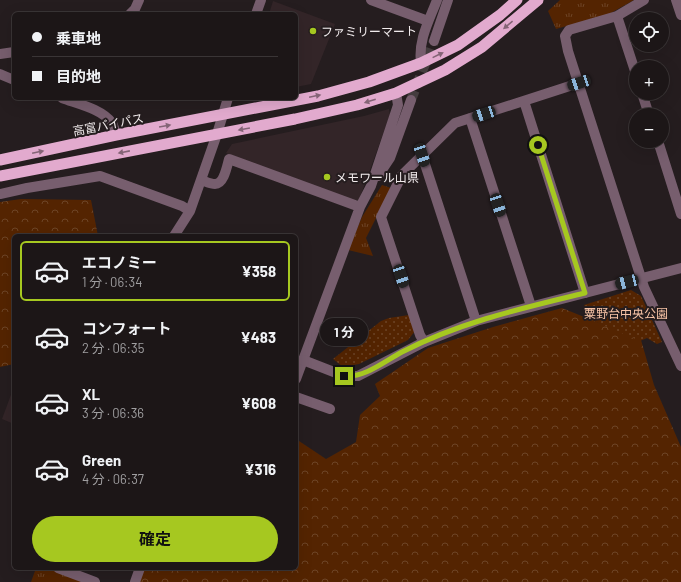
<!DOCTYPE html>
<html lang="ja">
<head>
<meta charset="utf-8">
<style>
  :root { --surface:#1c1617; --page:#251f20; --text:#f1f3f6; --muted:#a09fa1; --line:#3a3536; --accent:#a6c820 }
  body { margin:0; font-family:Barlow,"Noto Sans JP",sans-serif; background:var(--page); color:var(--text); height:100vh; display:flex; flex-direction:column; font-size:15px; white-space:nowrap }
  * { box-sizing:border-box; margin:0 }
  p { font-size:13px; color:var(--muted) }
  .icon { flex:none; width:22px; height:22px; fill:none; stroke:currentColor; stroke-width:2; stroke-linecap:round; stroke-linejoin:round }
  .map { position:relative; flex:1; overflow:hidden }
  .panel { position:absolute; left:12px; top:234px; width:286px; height:336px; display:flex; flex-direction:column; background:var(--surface); border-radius:6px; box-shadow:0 4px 16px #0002,0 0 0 1px var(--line) }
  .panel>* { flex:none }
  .guide { position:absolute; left:12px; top:12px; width:286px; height:88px; border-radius:6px; box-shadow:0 4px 16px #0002,0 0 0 1px var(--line); display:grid; align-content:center; height:88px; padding:0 20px; background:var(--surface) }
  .controls { position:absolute; left:629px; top:12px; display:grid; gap:8px }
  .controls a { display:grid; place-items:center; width:40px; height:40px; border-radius:50%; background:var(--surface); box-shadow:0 4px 16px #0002,0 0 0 1px var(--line); font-size:20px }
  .end { position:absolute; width:18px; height:18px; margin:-9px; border:5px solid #a6c820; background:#111; box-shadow:0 0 0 2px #111 }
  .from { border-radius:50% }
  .bubble { position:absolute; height:28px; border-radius:14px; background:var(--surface); box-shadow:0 4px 16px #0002,0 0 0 1px var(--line); font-size:13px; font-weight:700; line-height:28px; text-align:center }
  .car { position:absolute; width:12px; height:24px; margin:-12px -6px; border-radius:5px; box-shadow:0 0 3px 1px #0007; background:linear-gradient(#222 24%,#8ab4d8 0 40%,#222 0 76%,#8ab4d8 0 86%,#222 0) }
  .guide b { display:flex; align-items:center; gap:14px; height:38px; font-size:15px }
  .guide b+b { border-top:1px solid var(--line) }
  .guide i { width:10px; height:10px; background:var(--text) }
  ul { padding:7px 0 0; list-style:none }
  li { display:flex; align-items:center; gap:12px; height:60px; margin:0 8px 6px; padding:0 12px; border:2px solid transparent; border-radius:6px }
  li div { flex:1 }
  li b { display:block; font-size:15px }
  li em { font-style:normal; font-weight:700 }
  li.current { border-color:var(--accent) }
  li>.icon { width:36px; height:36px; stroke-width:1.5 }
  .action { display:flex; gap:8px; margin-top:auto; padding:8px 20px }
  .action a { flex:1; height:46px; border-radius:24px; background:var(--accent); color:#111; font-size:16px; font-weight:700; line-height:46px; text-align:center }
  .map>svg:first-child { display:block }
  .built { fill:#332528 }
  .grass { fill:url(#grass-tufts) }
  .forest { fill:url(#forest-crowns) }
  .park { fill:url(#park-dots) }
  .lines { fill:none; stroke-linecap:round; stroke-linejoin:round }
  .minor-tunnel { stroke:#443c3e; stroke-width:10; stroke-dasharray:10 5; stroke-linecap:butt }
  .minor { stroke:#775e6e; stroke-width:10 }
  .tertiary { stroke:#775e6e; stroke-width:10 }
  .trunk { stroke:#e2aace; stroke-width:11 }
  .oneway { fill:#846476 }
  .route { stroke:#a6c820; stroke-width:5 }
  .poi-dot { fill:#a6c820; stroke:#251d1f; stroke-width:1.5 }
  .labels { text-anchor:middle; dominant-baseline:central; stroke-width:4; stroke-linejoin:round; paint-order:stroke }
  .poi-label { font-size:12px; fill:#f1ebec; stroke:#251d1f; text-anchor:start }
  .street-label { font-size:12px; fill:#f1ebec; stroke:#251d1f }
  .park-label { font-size:12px; fill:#f8c4a7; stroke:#251d1f }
</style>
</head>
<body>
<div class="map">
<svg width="681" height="582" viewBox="0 0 681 582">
  <defs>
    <pattern id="grass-tufts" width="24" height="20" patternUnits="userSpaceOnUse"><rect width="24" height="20" fill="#542401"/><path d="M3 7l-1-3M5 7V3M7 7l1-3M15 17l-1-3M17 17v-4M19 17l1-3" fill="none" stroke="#6d4426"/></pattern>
    <pattern id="forest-crowns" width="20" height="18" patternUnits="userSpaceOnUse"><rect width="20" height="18" fill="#542401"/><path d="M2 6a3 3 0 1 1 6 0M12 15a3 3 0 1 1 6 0" fill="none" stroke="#6d4426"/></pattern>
    <pattern id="park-dots" width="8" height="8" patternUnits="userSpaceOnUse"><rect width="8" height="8" fill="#542401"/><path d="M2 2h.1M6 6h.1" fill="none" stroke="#6d4426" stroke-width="1.8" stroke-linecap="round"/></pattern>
  </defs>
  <rect width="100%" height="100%" fill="#251d1f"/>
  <!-- built -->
  <path class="built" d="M273,1L335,24L311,84L296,87V14H269Z
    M389,109L390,115L359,200L350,201L226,153L232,144L364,116Z
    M12,392H14V424L2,419Z"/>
  <!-- grass -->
  <path class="grass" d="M560,0H634L609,14L556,29L548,11Z
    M382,185L391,188L366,238L373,256L348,250L362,217Z
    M42,568H47L90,582H31L35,571Z"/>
  <!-- forest -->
  <path class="forest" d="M21,199L91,200L98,236H14V364L0,367V202Z
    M562,308L641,340L654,385L681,447V582H134L140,568H296V439L326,459L356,442L360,415L380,396L375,384L428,348L493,327Z"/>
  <!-- park -->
  <path class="park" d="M631,290L641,296L662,342L657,344L647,338L640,341L589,319L584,305Z
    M409,315L415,331L408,340L359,364L343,367L333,359L381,321L389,318Z"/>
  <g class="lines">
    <!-- minor-tunnel -->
    <path class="minor-tunnel" d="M411,100L434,41"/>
    <!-- minor -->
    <path class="minor" d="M371,0L428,21
      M644,0L617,16L569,30L565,36L568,51L644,287L681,366
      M676,0L681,15
      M130,14L135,9L139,0
      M617,16L636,74
      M434,41L448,0
      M0,54L14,52
      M421,63C418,40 429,21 437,0
      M0,74L14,80
      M642,93L649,115
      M62,98C78,104 102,109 112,123C114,127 115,131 116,135
      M524,101L585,293
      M470,118L531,306
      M658,141L681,214
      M422,155L476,321
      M378,176L390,158L411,100
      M201,180C205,181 210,184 215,184C224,184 227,166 229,159L360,207
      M0,194L27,188L100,176L182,206L190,211
      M174,236L190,211L217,134
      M424,342L420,335L381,217L402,175L455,123L579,83
      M296,379L360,207L371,186L398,105L396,93
      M296,397L330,409
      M58,568L95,582
      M135,582L140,568"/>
    <!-- tertiary -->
    <path class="tertiary" d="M256,14L261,0
      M217,134L228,98
      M303,360L344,376H358L424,342L476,321L681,268"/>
    <!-- trunk -->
    <path class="trunk" d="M0,160L116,135L318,96L369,82L421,63L458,45L500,15L517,0
      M0,176L295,119L357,105L396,93L445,70L482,47L538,0"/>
  </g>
  <!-- one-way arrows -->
  <defs><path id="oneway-solid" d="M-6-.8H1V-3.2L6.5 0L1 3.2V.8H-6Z"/></defs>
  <g class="oneway">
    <use href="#oneway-solid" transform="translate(508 25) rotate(140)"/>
    <use href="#oneway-solid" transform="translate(438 55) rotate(-26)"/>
    <use href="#oneway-solid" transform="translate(315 96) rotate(-12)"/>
    <use href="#oneway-solid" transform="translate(370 101) rotate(163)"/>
    <use href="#oneway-solid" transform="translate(165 126) rotate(-10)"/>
    <use href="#oneway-solid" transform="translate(244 129) rotate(170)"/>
    <use href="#oneway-solid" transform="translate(38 152) rotate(-12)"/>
    <use href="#oneway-solid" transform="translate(124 152) rotate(169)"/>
  </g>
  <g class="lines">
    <!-- route -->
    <path class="route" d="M344,376C365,378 385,361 402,352C460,322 523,308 585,293L538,145"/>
  </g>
  <!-- markers -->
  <g class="poi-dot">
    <circle cx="313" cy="31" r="4"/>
    <circle cx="327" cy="177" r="4"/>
  </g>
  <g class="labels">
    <!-- poi labels -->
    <g class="poi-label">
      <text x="321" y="31">ファミリーマート</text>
      <text x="335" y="177">メモワール山県</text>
    </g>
    <!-- street labels -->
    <g class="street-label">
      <text transform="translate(108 124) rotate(-11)">高富バイパス</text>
    </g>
    <!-- park labels -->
    <g class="park-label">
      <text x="626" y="313">粟野台中央公園</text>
    </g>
  </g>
</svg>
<div class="controls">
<a><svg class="icon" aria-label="locate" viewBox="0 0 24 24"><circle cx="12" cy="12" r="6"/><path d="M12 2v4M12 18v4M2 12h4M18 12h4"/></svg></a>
<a>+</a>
<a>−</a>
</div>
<i class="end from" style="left:538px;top:145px"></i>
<i class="end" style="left:344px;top:376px"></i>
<div class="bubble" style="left:320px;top:318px;width:48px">1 分</div>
<i class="car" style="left:579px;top:83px;rotate:252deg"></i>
<i class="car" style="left:484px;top:114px;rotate:252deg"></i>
<i class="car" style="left:422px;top:155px;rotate:162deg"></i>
<i class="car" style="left:498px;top:205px;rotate:162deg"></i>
<i class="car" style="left:401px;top:276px;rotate:162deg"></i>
<i class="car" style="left:627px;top:282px;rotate:256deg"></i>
<div class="guide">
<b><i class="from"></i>乗車地</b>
<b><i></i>目的地</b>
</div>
<section class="panel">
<ul>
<li class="current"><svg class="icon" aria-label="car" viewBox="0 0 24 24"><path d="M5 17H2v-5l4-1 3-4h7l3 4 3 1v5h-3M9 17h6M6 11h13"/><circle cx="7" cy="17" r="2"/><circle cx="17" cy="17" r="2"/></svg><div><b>エコノミー</b><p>1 分 · 06:34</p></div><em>¥358</em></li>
<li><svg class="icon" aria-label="car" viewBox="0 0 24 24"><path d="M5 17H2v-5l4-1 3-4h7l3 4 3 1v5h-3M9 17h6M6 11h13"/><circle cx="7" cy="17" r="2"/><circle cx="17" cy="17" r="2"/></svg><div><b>コンフォート</b><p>2 分 · 06:35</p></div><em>¥483</em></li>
<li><svg class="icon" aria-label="car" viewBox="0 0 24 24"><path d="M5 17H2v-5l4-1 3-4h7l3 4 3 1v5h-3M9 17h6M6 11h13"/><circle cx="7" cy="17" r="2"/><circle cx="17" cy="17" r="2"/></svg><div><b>XL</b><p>3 分 · 06:36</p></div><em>¥608</em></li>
<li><svg class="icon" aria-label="car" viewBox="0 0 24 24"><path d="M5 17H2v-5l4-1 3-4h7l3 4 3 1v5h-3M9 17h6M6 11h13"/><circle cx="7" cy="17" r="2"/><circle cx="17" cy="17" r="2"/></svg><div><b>Green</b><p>4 分 · 06:37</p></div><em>¥316</em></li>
</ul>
<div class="action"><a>確定</a></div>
</section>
</div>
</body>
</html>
